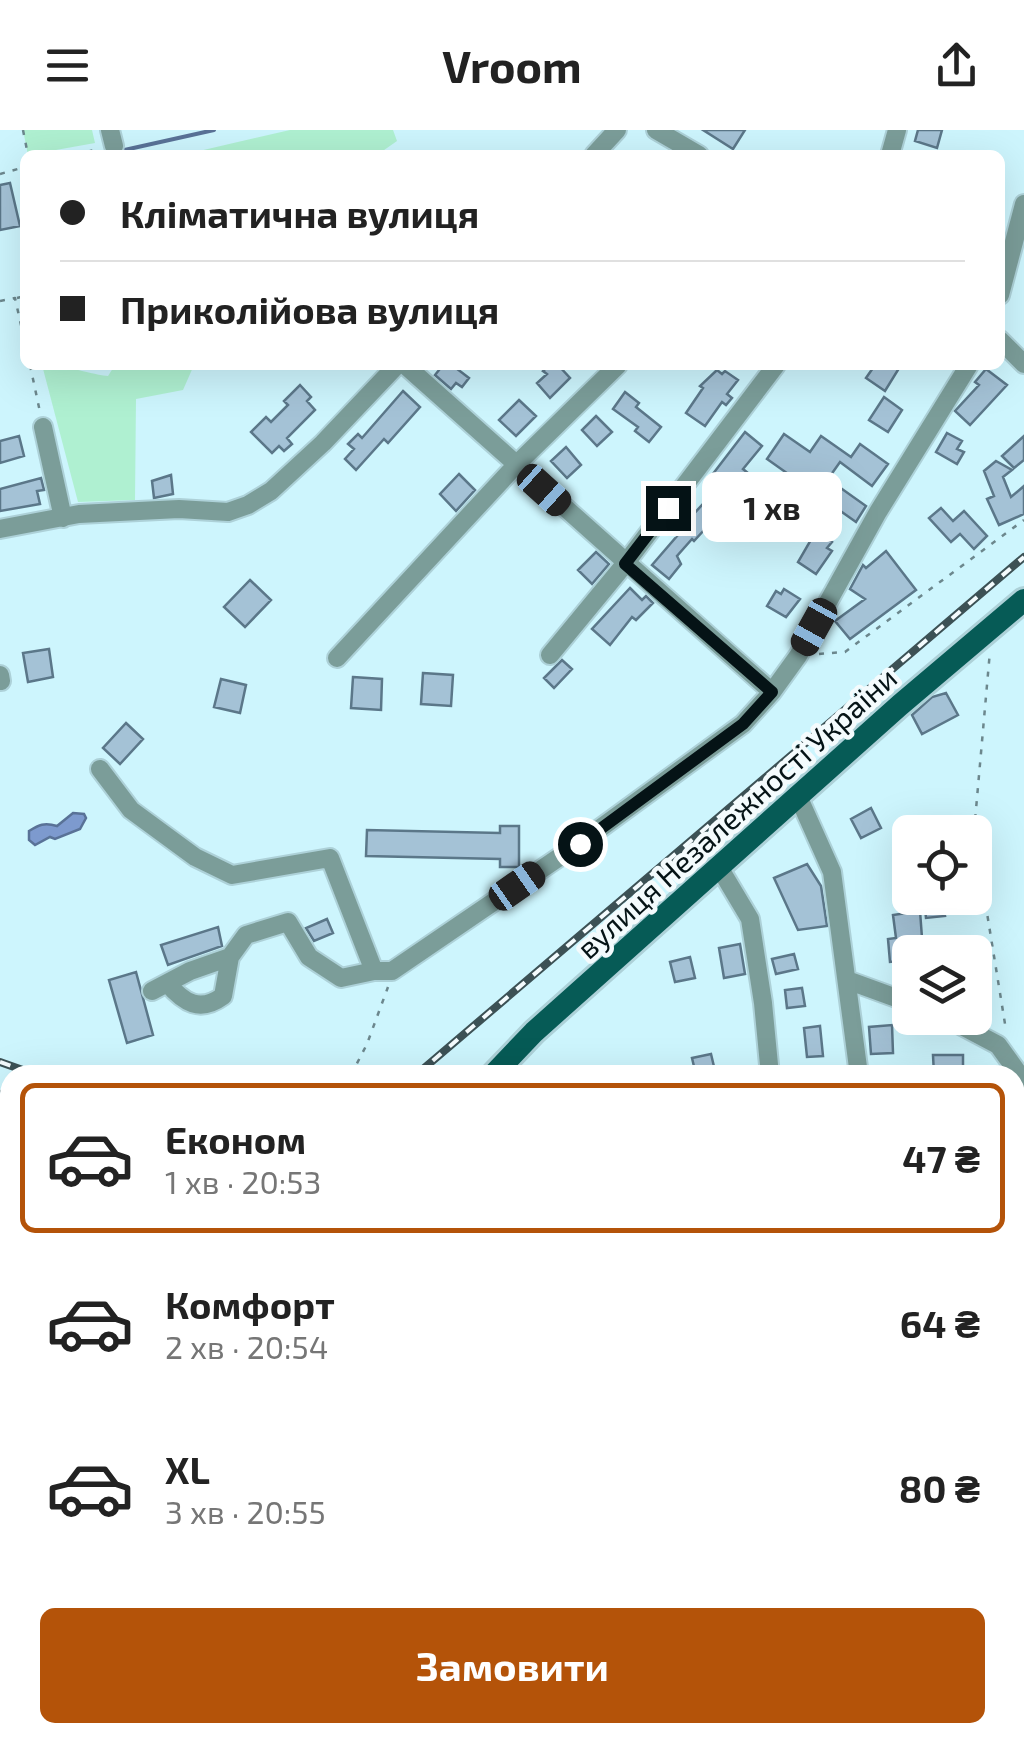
<!DOCTYPE html>
<html lang="uk">
<head>
<meta charset="utf-8">
<style>
  :root { --surface:#fff; --page:#f6f6f6; --text:#222; --muted:#767676; --line:#e0e0e0; --accent:#b45309 }
  body { margin:0; font-family:"Exo 2",sans-serif; background:var(--page); color:var(--text); height:100vh; display:flex; flex-direction:column; font-size:38px; white-space:nowrap }
  * { box-sizing:border-box; margin:0 }
  p { font-size:32px; color:var(--muted) }
  .icon { flex:none; width:55px; height:55px; fill:none; stroke:currentColor; stroke-width:2; stroke-linecap:round; stroke-linejoin:round }
  .map { position:relative; flex:1; overflow:hidden }
  .panel { position:absolute; left:0px; top:935px; width:1025px; height:678px; display:flex; flex-direction:column; background:var(--surface); border-radius:30px 30px 0 0; box-shadow:0 10px 40px #0002 }
  .panel>* { flex:none }
  .top-card { position:absolute; left:20px; top:20px; width:985px; height:220px; border-radius:15px; box-shadow:0 10px 40px #0002; display:grid; align-content:center; height:220px; padding:0 40px; background:var(--surface) }
  .tools { position:absolute; left:892px; top:685px; display:grid; gap:20px }
  .tools a { display:grid; place-items:center; width:100px; height:100px; border-radius:15px; background:var(--surface); box-shadow:0 10px 40px #0002; font-size:50px }
  .end { position:absolute; width:45px; height:45px; margin:-22px; border:12px solid #051316; background:#fff; box-shadow:0 0 0 5px #fff }
  .from { border-radius:50% }
  .bubble { position:absolute; height:70px; border-radius:15px; background:var(--surface); box-shadow:0 10px 40px #0002; font-size:32px; font-weight:700; line-height:70px; text-align:center }
  .car { position:absolute; width:30px; height:60px; margin:-30px -15px; border-radius:12px; box-shadow:0 0 8px 2px #0007; background:linear-gradient(#222 24%,#8ab4d8 0 40%,#222 0 76%,#8ab4d8 0 86%,#222 0) }
  .top-card b { display:flex; align-items:center; gap:35px; height:95px; font-size:38px }
  .top-card b+b { border-top:2px solid var(--line) }
  .top-card i { width:25px; height:25px; background:var(--text) }
  ul { padding:18px 0 0; list-style:none }
  li { display:flex; align-items:center; gap:30px; height:150px; margin:0 20px 15px; padding:0 20px; border:5px solid transparent; border-radius:15px }
  li div { flex:1 }
  li b { display:block; font-size:38px }
  li em { font-style:normal; font-weight:700 }
  li.current { border-color:var(--accent) }
  li>.icon { width:90px; height:90px; stroke-width:1.5 }
  .button { display:flex; gap:20px; margin-top:auto; padding:20px 40px }
  .button a { flex:1; height:115px; border-radius:15px; background:var(--accent); color:#fff; font-size:40px; font-weight:700; line-height:115px; text-align:center }
  header { display:flex; justify-content:space-between; align-items:center; height:130px; padding:0 40px; background:var(--surface); font-size:45px; font-weight:700 }
  .map>svg:first-child { display:block }
  .green { fill:#aff0d1 }
  .water { fill:#7d9ace; stroke:#597297; stroke-width:2.5 }
  .lines { fill:none; stroke-linecap:round; stroke-linejoin:round }
  .stream { stroke:#597297; stroke-width:4 }
  .building { fill:#a4c2d6; stroke:#5b7789; stroke-width:2.5 }
  .minor-casing { stroke:#add1d8; stroke-width:22 }
  .major-casing { stroke:#add1d8; stroke-width:28 }
  .path { stroke:#6c878d; stroke-width:2.5; stroke-dasharray:5 8; stroke-linecap:butt }
  .minor { stroke:#7b9d99; stroke-width:18 }
  .major { stroke:#065b56; stroke-width:22 }
  .rail-casing { stroke:#3c5155; stroke-width:8 }
  .rail { stroke:#f4fbfd; stroke-width:4; stroke-dasharray:11; stroke-linecap:butt }
  .route { stroke:#051316; stroke-width:12 }
  .labels { text-anchor:middle; dominant-baseline:central; stroke-width:9; stroke-linejoin:round; paint-order:stroke }
  .street-label { font-size:30px; fill:#051316; stroke:#f4fbfd }
</style>
</head>
<body>
<header><svg class="icon" aria-label="menu" viewBox="0 0 24 24"><path d="M4 6h16M4 12h16M4 18h16"/></svg>Vroom<svg class="icon" aria-label="share" viewBox="0 0 24 24"><path d="M12 15V3M7 8l5-5 5 5M5 13v7h14v-7"/></svg></header>
<div class="map">
<svg width="1024" height="1612" viewBox="0 0 1024 1612">
  <rect width="100%" height="100%" fill="#cdf5fd"/>
  <!-- green -->
  <path class="green" d="M23,0H92L95,13L28,25Z
    M290,0H393L397,11L377,25H182Z
    M42,235C70,235 82,243 108,246L115,235H194L183,260L136,269L135,370L78,372Z"/>
  <!-- water -->
  <path class="water" d="M73,683L84,684L86,688L80,699L55,709L50,707L35,715L29,710V701C39,695 44,692 57,696Z"/>
  <g class="lines">
    <!-- stream -->
    <path class="stream" d="M120,21L214,0
      M101,25L111,23"/>
  </g>
  <!-- building -->
  <path class="building" d="M703,0H745L733,19Z
    M918,0H942L937,18L915,11Z
    M10,53L20,96L0,100V55Z
    M443,235H452L469,248L462,257L456,253L451,259L435,245Z
    M549,235H558L570,248L550,268L537,253L547,244L543,241Z
    M875,235H901L885,261L866,248Z
    M986,239L1007,255L970,295L955,281L979,255L975,252Z
    M717,240L722,244L725,241L738,250L727,264L732,268L726,275L722,272L705,296L686,283L703,258L700,256Z
    M300,255L311,267L307,271L315,280L287,308L292,314L284,321L279,316L272,323L251,302L266,287L271,292L288,275L284,271Z
    M403,261L420,277L388,313L384,309L356,340L345,329L354,319L348,314L358,304L362,308Z
    M625,262L639,273L636,277L661,297L649,312L635,301L638,297L613,279Z
    M884,267L902,280L888,302L869,290Z
    M519,270L536,286L516,306L499,290Z
    M596,286L612,302L597,316L582,300Z
    M745,302L762,316L743,339L780,369L758,396L745,386L757,371L732,351L724,361L709,349Z
    M947,303L962,311L957,319L964,322L957,334L936,322Z
    M784,304L810,322L821,306L851,327L860,314L888,334L872,356L840,332L828,349L866,376L856,392L767,329Z
    M19,306L24,326L0,333V311Z
    M1024,306V330L1014,338L1002,326Z
    M566,317L581,335L567,348L551,331Z
    M996,331L1012,340L1003,347L1011,367L1024,356V384L999,395L987,369L994,366L984,341Z
    M459,344L475,360L456,381L440,364Z
    M171,345L173,364L154,368L152,351Z
    M41,348L44,360L37,361L40,374L0,381V359Z
    M713,363L730,380L721,390L717,386L694,411L692,409L677,426L681,434L669,449L652,435L677,406L673,402L687,385L690,388Z
    M941,378L953,391L964,381L987,406L974,419L960,404L951,412L929,388Z
    M816,401L832,412L827,418L832,421L816,444L798,432Z
    M886,421L916,460L850,509L835,491L865,469L850,459L863,435L866,438Z
    M596,422L609,434L592,454L578,440Z
    M250,450L271,470L245,497L224,477Z
    M630,458L642,470L646,466L653,473L636,490L632,487L610,515L592,499Z
    M784,459L800,469L786,487L767,476L776,461L781,464Z
    M49,519L53,547L28,552L23,523Z
    M562,530L572,539L554,558L544,548Z
    M423,543L453,545L451,576L421,574Z
    M353,547L382,549L381,580L351,578Z
    M221,549L246,555L240,583L214,577Z
    M946,563L958,585L922,604L912,585L932,567Z
    M126,593L143,609L120,634L103,618Z
    M871,678L881,698L861,708L851,689Z
    M500,696H519V737H500V729L366,726L367,700L500,703Z
    M807,734L821,756L827,796L798,800L774,748Z
    M924,768H942L945,786L926,788Z
    M920,781L923,821L910,822V830L890,832L888,809L896,808L893,785Z
    M327,789L333,803L314,811L306,798Z
    M218,797L222,816L168,835L161,815Z
    M740,814L745,844L724,848L719,818Z
    M794,824L798,839L776,844L772,829Z
    M690,827L695,848L675,852L670,832Z
    M136,842L153,905L127,913L109,850Z
    M802,858L805,876L787,878L785,860Z
    M892,895L893,923L871,924L869,897Z
    M820,896L823,926L807,927L804,898Z
    M711,924L716,945H696L692,928Z
    M933,925H963V945H934Z"/>
  <g class="lines">
    <defs>
      <path id="minor" d="M110,0L114,16
        M656,0L699,25
        M594,25L617,0
        M890,25L897,0
        M1000,165L1024,74
        M1000,210L1024,234
        M405,235L772,562
        M43,297L63,388
        M0,399L79,384L179,379L228,382L248,375L271,361L323,313L397,235
        M550,525L625,434L776,235
        M337,528L516,335L618,235
        M0,545L1,551
        M100,639L131,680L195,727L232,745L330,728L374,841H392L580,713L743,594L772,562L798,526L878,382L969,235
        M798,666L832,742L859,945
        M719,737L750,789L763,873L770,945
        M847,850L910,873
        M167,853C184,873 200,883 223,866L230,827
        M152,861L190,841L230,827L246,805L288,792L309,827L341,848L374,841
        M947,888L998,915L1024,951
        M1015,1188L1024,1189
        M1015,1331L1024,1334
        M0,1476L10,1467
        M1015,1560L1024,1557
        M301,1602L304,1612
        M393,1602L397,1612
        M643,1602L647,1612
        M772,1602L775,1612
        M847,1612L879,1602"/>
      <path id="major" d="M493,945L534,902L900,575L1024,470
        M66,1612L74,1602"/>
    </defs>
    <!-- minor casing -->
    <use href="#minor" class="minor-casing"/>
    <!-- major casing -->
    <use href="#major" class="major-casing"/>
    <!-- path -->
    <path class="path" d="M23,0L28,25
      M75,25L98,19
      M0,44L25,37
      M17,168L25,166
      M0,171L15,168L25,213
      M30,235L40,282
      M819,524L845,522L1024,390
      M974,702L990,521
      M975,709L1006,900
      M351,945L367,914L388,857
      M0,961L10,964
      M0,1083L10,1087
      M0,1209L10,1201"/>
    <!-- minor -->
    <use href="#minor" class="minor"/>
    <!-- major -->
    <use href="#major" class="major"/>
    <defs>
      <path id="rail" d="M0,932L37,945
        M416,945L1024,427
        M1015,1285L1024,1288
        M0,1305L10,1295"/>
    </defs>
    <!-- rail casing -->
    <use href="#rail" class="rail-casing"/>
    <!-- rail -->
    <use href="#rail" class="rail"/>
  </g>
  <g class="lines">
    <!-- route -->
    <path class="route" d="M580,714L743,594L772,562L625,434L668,378"/>
  </g>
  <g class="labels">
    <!-- street labels -->
    <g class="street-label">
      <text transform="translate(736 682) rotate(-42)">вулиця Незалежності України</text>
    </g>
  </g>
</svg>
<div class="tools">
<a><svg class="icon" aria-label="locate" viewBox="0 0 24 24"><circle cx="12" cy="12" r="6"/><path d="M12 2v4M12 18v4M2 12h4M18 12h4"/></svg></a>
<a><svg class="icon" aria-label="layers" viewBox="0 0 24 24"><path d="M12 4l9 5-9 5-9-5zM3 14l9 5 9-5"/></svg></a>
</div>
<i class="end from" style="left:580px;top:714px"></i>
<i class="end" style="left:668px;top:378px"></i>
<div class="bubble" style="left:702px;top:342px;width:140px">1 хв</div>
<i class="car" style="left:544px;top:360px;rotate:132deg"></i>
<i class="car" style="left:814px;top:497px;rotate:209deg"></i>
<i class="car" style="left:517px;top:756px;rotate:55deg"></i>
<div class="top-card">
<b><i class="from"></i>Кліматична вулиця</b>
<b><i></i>Приколійова вулиця</b>
</div>
<section class="panel">
<ul>
<li class="current"><svg class="icon" aria-label="car" viewBox="0 0 24 24"><path d="M5 17H2v-5l4-1 3-4h7l3 4 3 1v5h-3M9 17h6M6 11h13"/><circle cx="7" cy="17" r="2"/><circle cx="17" cy="17" r="2"/></svg><div><b>Економ</b><p>1 хв · 20:53</p></div><em>47 ₴</em></li>
<li><svg class="icon" aria-label="car" viewBox="0 0 24 24"><path d="M5 17H2v-5l4-1 3-4h7l3 4 3 1v5h-3M9 17h6M6 11h13"/><circle cx="7" cy="17" r="2"/><circle cx="17" cy="17" r="2"/></svg><div><b>Комфорт</b><p>2 хв · 20:54</p></div><em>64 ₴</em></li>
<li><svg class="icon" aria-label="car" viewBox="0 0 24 24"><path d="M5 17H2v-5l4-1 3-4h7l3 4 3 1v5h-3M9 17h6M6 11h13"/><circle cx="7" cy="17" r="2"/><circle cx="17" cy="17" r="2"/></svg><div><b>XL</b><p>3 хв · 20:55</p></div><em>80 ₴</em></li>
</ul>
<div class="button"><a>Замовити</a></div>
</section>
</div>
</body>
</html>
